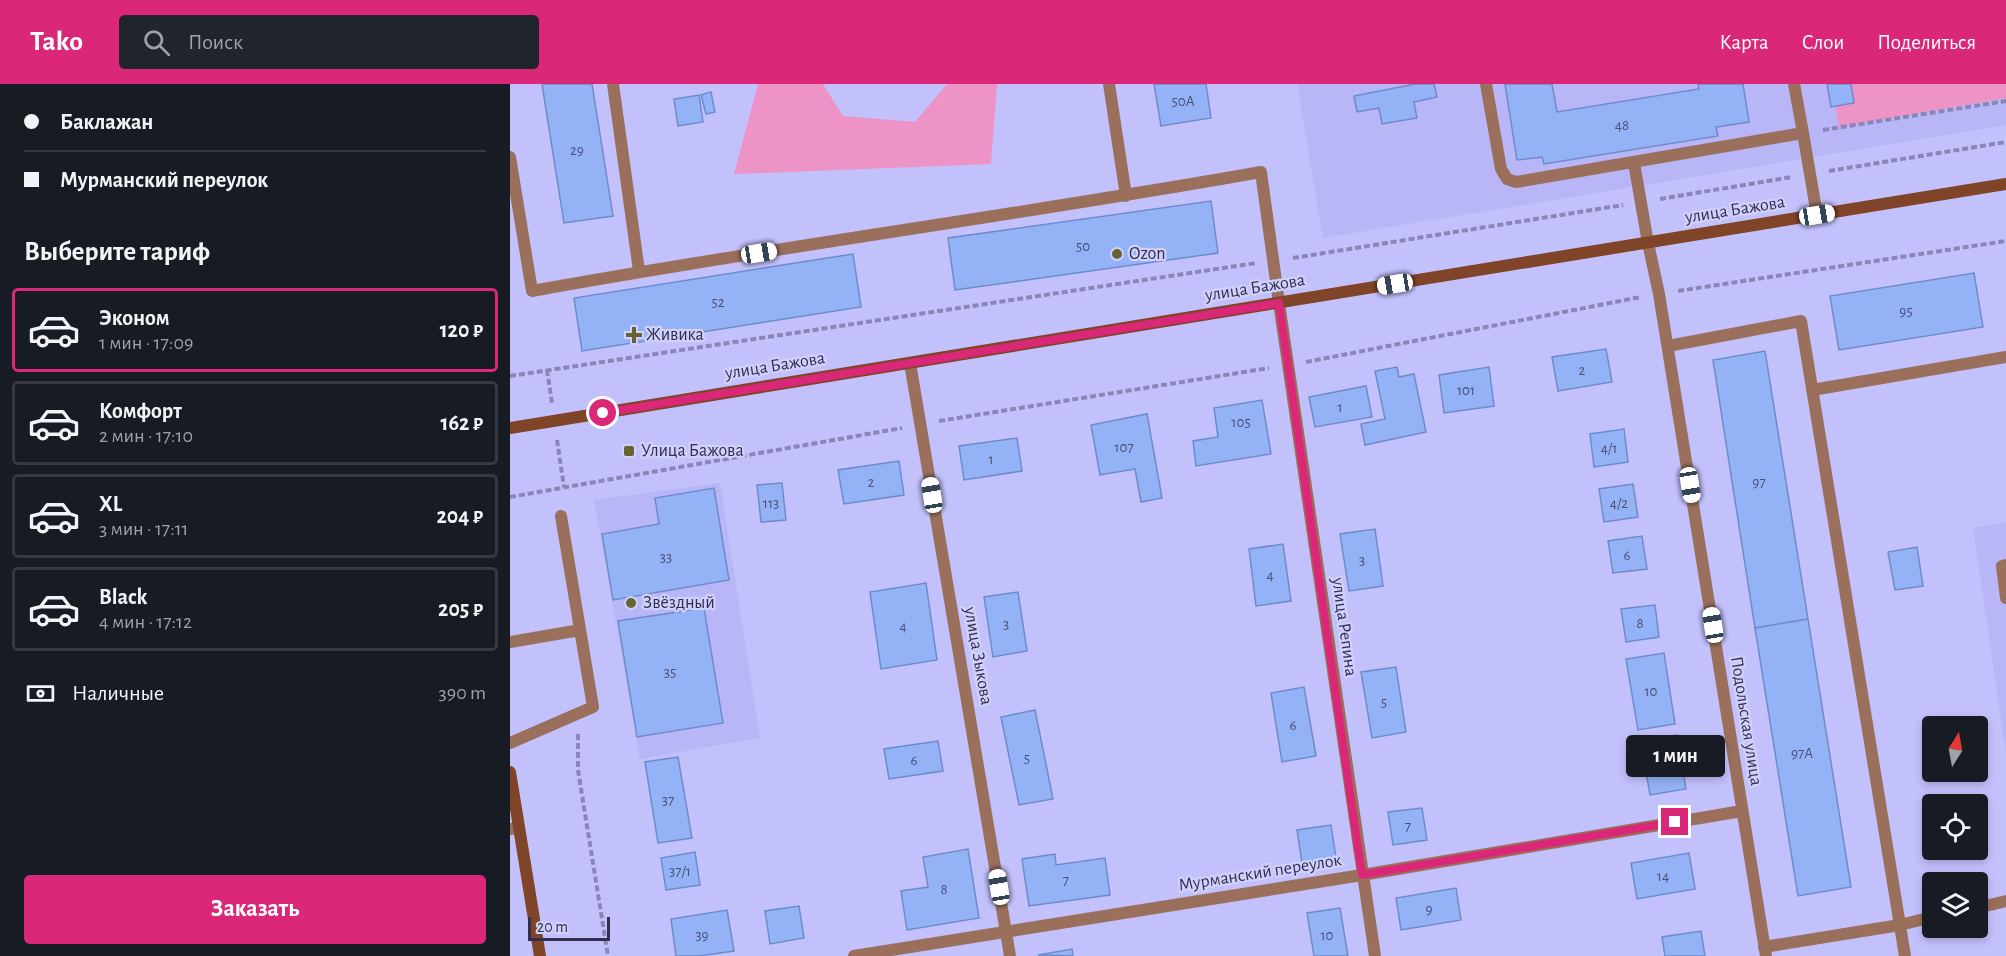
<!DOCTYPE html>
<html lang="ru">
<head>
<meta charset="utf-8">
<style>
  :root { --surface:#171b24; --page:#20242c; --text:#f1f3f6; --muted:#9ea1a6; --line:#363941; --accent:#db2777 }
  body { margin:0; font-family:"Alegreya Sans",sans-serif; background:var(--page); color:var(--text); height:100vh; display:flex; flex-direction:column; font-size:22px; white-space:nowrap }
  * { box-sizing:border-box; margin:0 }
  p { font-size:20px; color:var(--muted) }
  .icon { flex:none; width:33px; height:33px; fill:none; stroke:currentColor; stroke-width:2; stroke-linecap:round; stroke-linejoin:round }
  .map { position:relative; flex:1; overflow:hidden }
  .panel { display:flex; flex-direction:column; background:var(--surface); width:510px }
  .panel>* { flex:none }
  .banner { display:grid; align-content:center; height:132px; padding:0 24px; background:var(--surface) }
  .needle { width:39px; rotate:11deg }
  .buttons { position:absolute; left:1412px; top:632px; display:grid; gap:12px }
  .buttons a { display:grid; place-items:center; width:66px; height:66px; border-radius:6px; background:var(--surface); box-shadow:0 3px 9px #0003; font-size:30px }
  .scale { position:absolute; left:18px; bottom:15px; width:82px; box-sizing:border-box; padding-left:6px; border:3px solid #312f4d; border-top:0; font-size:16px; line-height:21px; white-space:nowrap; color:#312f4d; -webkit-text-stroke:4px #d0d0fd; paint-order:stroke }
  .end { position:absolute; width:27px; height:27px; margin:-14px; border:8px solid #db2777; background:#fff; box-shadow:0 0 0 3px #fff }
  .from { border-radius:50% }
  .bubble { position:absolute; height:42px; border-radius:6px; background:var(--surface); box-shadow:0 3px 9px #0003; font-size:20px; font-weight:700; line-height:42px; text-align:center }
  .car { position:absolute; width:18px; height:36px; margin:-18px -9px; border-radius:8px; box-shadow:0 0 4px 2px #0007; background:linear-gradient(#fff 24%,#345 0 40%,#fff 0 76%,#345 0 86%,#fff 0) }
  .banner b { display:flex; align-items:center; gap:21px; height:57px; font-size:22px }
  .banner b+b { border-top:2px solid var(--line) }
  .banner i { width:15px; height:15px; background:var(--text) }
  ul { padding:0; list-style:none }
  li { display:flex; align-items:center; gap:18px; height:84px; margin:0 12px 9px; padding:0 12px; border:3px solid var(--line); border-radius:6px }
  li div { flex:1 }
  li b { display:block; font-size:22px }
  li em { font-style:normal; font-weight:700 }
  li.selected { border-color:var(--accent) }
  li>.icon { width:54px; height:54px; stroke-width:1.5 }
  h2 { padding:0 24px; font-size:27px; line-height:72px }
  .pay { display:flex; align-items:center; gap:15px; height:66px; padding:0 24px; font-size:22px }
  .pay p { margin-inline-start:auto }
  .primary-button { display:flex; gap:12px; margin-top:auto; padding:12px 24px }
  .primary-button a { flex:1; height:69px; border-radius:6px; background:var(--accent); color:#fff; font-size:24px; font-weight:700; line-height:69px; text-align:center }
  header { display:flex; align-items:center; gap:36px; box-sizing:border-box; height:84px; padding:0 30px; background:var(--accent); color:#fff }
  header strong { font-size:28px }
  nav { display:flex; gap:33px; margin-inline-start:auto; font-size:21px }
  .search { width:420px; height:54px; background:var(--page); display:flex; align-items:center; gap:15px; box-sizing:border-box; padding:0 21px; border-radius:6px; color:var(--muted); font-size:22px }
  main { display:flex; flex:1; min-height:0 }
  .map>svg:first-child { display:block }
  .built { fill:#b8b6f7 }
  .green { fill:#ee93c6 }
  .building { fill:#94b2f6; stroke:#6e8acb; stroke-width:1.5 }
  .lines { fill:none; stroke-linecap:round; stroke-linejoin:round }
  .path { stroke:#8987b7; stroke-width:4; stroke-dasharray:6 3; stroke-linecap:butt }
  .lane { stroke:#9a705d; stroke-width:12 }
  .street { stroke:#9a705d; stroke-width:12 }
  .secondary { stroke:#804528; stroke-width:12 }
  .route { stroke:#db2777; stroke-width:8 }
  .poi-dot { fill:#676431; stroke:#d0d0fd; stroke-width:2 }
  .labels { text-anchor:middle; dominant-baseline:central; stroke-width:4.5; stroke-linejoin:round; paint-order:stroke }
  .number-label { font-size:15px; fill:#4a5077 }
  .street-label { font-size:18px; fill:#312f4d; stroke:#d0d0fd }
  .poi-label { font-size:18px; fill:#312f4d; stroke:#d0d0fd; text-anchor:start }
</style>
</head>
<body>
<header>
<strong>Tako</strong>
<div class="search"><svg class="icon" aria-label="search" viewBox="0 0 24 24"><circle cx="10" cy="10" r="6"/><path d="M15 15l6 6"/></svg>Поиск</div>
<nav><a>Карта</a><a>Слои</a><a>Поделиться</a></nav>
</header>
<main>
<section class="panel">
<div class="banner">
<b><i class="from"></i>Баклажан</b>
<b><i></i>Мурманский переулок</b>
</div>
<h2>Выберите тариф</h2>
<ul>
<li class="selected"><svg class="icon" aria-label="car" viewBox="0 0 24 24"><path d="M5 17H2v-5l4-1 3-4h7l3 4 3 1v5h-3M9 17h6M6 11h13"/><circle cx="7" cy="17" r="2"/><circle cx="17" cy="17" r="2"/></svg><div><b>Эконом</b><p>1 мин · 17:09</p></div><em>120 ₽</em></li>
<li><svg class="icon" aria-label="car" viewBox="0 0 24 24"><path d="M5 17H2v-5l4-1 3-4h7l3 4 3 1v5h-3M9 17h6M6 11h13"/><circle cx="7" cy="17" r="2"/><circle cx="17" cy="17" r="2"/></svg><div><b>Комфорт</b><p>2 мин · 17:10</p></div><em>162 ₽</em></li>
<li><svg class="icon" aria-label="car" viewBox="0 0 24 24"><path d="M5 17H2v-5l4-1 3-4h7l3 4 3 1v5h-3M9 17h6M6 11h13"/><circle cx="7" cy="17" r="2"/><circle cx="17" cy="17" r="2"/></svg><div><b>XL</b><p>3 мин · 17:11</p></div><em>204 ₽</em></li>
<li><svg class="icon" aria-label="car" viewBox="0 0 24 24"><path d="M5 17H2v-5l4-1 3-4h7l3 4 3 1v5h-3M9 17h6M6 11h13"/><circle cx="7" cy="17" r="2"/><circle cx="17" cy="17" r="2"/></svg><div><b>Black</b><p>4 мин · 17:12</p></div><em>205 ₽</em></li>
</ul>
<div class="pay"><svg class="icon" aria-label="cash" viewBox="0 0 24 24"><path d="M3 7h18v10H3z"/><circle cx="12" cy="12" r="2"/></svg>Наличные<p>390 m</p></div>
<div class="primary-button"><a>Заказать</a></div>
</section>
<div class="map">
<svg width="1496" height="872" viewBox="0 0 1496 872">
  <rect width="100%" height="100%" fill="#c2c1fc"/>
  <!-- built -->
  <path class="built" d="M787,0H1496V41L813,154Z
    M210,399L250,654L130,675L84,416Z
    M1496,438V670L1463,444Z"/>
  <!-- green -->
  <path class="green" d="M248,0H313L333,32L405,38L437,0H487L481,80L224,90Z
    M1322,0H1496V14L1329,43Z"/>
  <!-- building -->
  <path class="building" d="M32,0H82L103,132L54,139Z
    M644,0H696L701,34L651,42Z
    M905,0H924L927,13L904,18L907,34L872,40L869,24L847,28L844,12Z
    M995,0H1042L1047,28L1189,5L1188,0H1233L1239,38L1206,43L1208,52L1034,80L1032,73L1007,76Z
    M1317,0H1341L1344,19L1321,23Z
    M201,8L205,28L196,30L191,11Z
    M189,11L193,38L168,42L164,15Z
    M701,117L708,169L445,206L438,154Z
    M343,170L351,223L72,267L64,214Z
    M1464,189L1473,243L1329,266L1320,212Z
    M1096,265L1102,298L1048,307L1042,273Z
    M1255,267L1298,535L1245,544L1203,276Z
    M887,283L889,293L904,290L916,348L855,361L851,340L875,335L865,287Z
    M979,283L984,322L934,329L929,291Z
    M856,302L862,333L805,343L799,313Z
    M752,316L761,370L686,382L683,357L708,353L704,324Z
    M637,330L652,414L631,418L625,385L590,391L581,341Z
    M1114,345L1118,378L1084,383L1080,350Z
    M507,354L512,387L454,396L449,362Z
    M389,377L394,411L334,420L328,386Z
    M272,399L276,436L251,438L247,401Z
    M1123,400L1128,433L1094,438L1089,405Z
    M204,404L219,496L103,516L92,450L149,440L145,414Z
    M865,445L873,502L839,507L830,450Z
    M1132,452L1137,485L1103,489L1098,457Z
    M773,460L781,517L746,522L739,465Z
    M1407,463L1413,502L1385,506L1378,468Z
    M416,499L427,576L371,585L360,508Z
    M508,508L517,567L483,573L474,513Z
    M1145,521L1149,553L1116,558L1111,525Z
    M194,524L213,639L127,653L108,537Z
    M1298,535L1341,803L1288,812L1245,544Z
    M1154,569L1165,640L1128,646L1116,575Z
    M886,583L896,648L862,654L851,588Z
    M794,603L806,672L772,678L761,609Z
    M525,626L543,715L509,721L491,633Z
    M1167,651L1176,705L1140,711L1131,658Z
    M428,657L433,687L379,695L374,665Z
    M168,673L182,754L148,759L135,678Z
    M912,724L917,756L883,761L878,728Z
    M821,741L826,774L792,779L787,746Z
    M458,765L469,834L397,846L391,807L418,803L413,773Z
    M185,768L190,801L156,806L151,774Z
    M1179,769L1185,805L1127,815L1121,779Z
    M545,770L546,781L595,774L600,811L519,822L512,775Z
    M946,804L951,836L891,846L886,814Z
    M289,822L294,854L260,860L255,827Z
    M830,824L838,872H804L797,829Z
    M217,826L224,867L188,872H166L161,835Z
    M1191,847L1195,872H1155L1152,853Z
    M562,865L563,872L528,871Z"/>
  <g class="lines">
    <!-- path -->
    <path class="path" d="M1313,46L1496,17
      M1319,87L1496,58
      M1150,115L1282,93
      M783,174L1113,121
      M1168,207L1496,157
      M796,278L1131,213
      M37,286L42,319
      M0,292L746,179
      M429,337L759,284
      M47,356L54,403
      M0,413L392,344
      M68,650V686L98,872"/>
    <!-- lane -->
    <path class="lane" d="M103,0L129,187
      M599,0L616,112
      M976,0L991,85L997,95L1006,98L1293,49L1284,0
      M1293,49L1307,131
      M0,73L22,207C264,163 509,131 751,88L769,219
      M1124,79L1138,159
      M1158,262L1291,237L1395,872
      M1302,306L1496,273
      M1496,481L1492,482L1496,514
      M0,558L70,546
      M0,659L83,623L51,432
      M0,745L9,744
      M1467,824L1496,817
      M1254,863L1390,841L1422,833"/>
    <!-- street -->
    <path class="street" d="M1138,159L1149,210L1256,872
      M769,219L865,872
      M400,279L500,872
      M344,872L852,791L1232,727"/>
    <!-- secondary -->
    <path class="secondary" d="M0,344L1496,100
      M0,688L30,872"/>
  </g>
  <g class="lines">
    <!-- route -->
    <path class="route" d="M93,329L769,219L852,791L1165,738"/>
  </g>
  <!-- markers -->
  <g class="poi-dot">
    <circle cx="607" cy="170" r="6"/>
    <path d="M121 242h6v6h6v6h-6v6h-6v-6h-6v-6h6z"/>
    <rect x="113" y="361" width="12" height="12" rx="3"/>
    <circle cx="121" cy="519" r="6"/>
  </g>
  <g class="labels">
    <!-- number labels -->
    <g class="number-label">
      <text x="673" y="17">50А</text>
      <text x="1112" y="41">48</text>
      <text x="67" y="66">29</text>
      <text x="573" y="162">50</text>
      <text x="208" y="218">52</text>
      <text x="1396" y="227">95</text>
      <text x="1072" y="286">2</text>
      <text x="956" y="306">101</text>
      <text x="830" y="323">1</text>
      <text x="731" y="338">105</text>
      <text x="614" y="363">107</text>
      <text x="1099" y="364">4/1</text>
      <text x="481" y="375">1</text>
      <text x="361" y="398">2</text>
      <text x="1249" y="398">97</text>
      <text x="261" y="419">113</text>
      <text x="1109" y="419">4/2</text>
      <text x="1117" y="471">6</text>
      <text x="156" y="473">33</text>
      <text x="852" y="476">3</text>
      <text x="760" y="491">4</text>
      <text x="1130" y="539">8</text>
      <text x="496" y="540">3</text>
      <text x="393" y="542">4</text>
      <text x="160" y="588">35</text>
      <text x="1141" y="607">10</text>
      <text x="874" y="618">5</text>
      <text x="783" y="641">6</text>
      <text x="1292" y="669">97А</text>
      <text x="517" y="674">5</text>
      <text x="404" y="676">6</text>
      <text x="158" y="716">37</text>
      <text x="898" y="742">7</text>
      <text x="170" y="787">37/1</text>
      <text x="1153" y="792">14</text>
      <text x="556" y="796">7</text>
      <text x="434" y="805">8</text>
      <text x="919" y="825">9</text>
      <text x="192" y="851">39</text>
      <text x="817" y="851">10</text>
    </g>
    <!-- street labels -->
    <g class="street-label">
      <text transform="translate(1225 126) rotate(-9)">улица Бажова</text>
      <text transform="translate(745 204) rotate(-9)">улица Бажова</text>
      <text transform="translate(265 282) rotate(-9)">улица Бажова</text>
      <text transform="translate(834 543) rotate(82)">улица Репина</text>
      <text transform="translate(468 572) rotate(80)">улица Зыкова</text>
      <text transform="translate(1236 637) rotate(81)">Подольская улица</text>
      <text transform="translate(750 789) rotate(-9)">Мурманский переулок</text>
    </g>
    <!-- poi labels -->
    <g class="poi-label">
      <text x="619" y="170">Ozon</text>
      <text x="136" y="251">Живика</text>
      <text x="131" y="367">Улица Бажова</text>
      <text x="133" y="519">Звёздный</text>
    </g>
  </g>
</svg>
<div class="buttons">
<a><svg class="needle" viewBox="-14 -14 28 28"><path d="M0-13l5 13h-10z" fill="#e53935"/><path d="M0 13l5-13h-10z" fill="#9ea1a6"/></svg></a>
<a><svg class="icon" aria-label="locate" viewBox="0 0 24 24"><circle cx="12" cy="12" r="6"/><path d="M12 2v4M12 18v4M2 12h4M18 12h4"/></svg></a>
<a><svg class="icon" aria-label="layers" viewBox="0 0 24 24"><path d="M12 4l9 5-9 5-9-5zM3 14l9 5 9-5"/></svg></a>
</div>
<div class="scale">20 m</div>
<i class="end from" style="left:93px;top:329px"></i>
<i class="end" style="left:1165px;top:738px"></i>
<div class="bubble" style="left:1116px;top:651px;width:99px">1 мин</div>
<i class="car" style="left:1307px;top:131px;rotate:81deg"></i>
<i class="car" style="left:249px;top:169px;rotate:81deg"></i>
<i class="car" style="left:885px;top:200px;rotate:261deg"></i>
<i class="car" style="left:1180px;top:401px;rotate:171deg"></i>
<i class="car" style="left:422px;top:411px;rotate:351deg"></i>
<i class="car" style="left:1203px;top:541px;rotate:351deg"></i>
<i class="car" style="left:489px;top:803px;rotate:351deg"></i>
</div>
</main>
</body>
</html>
